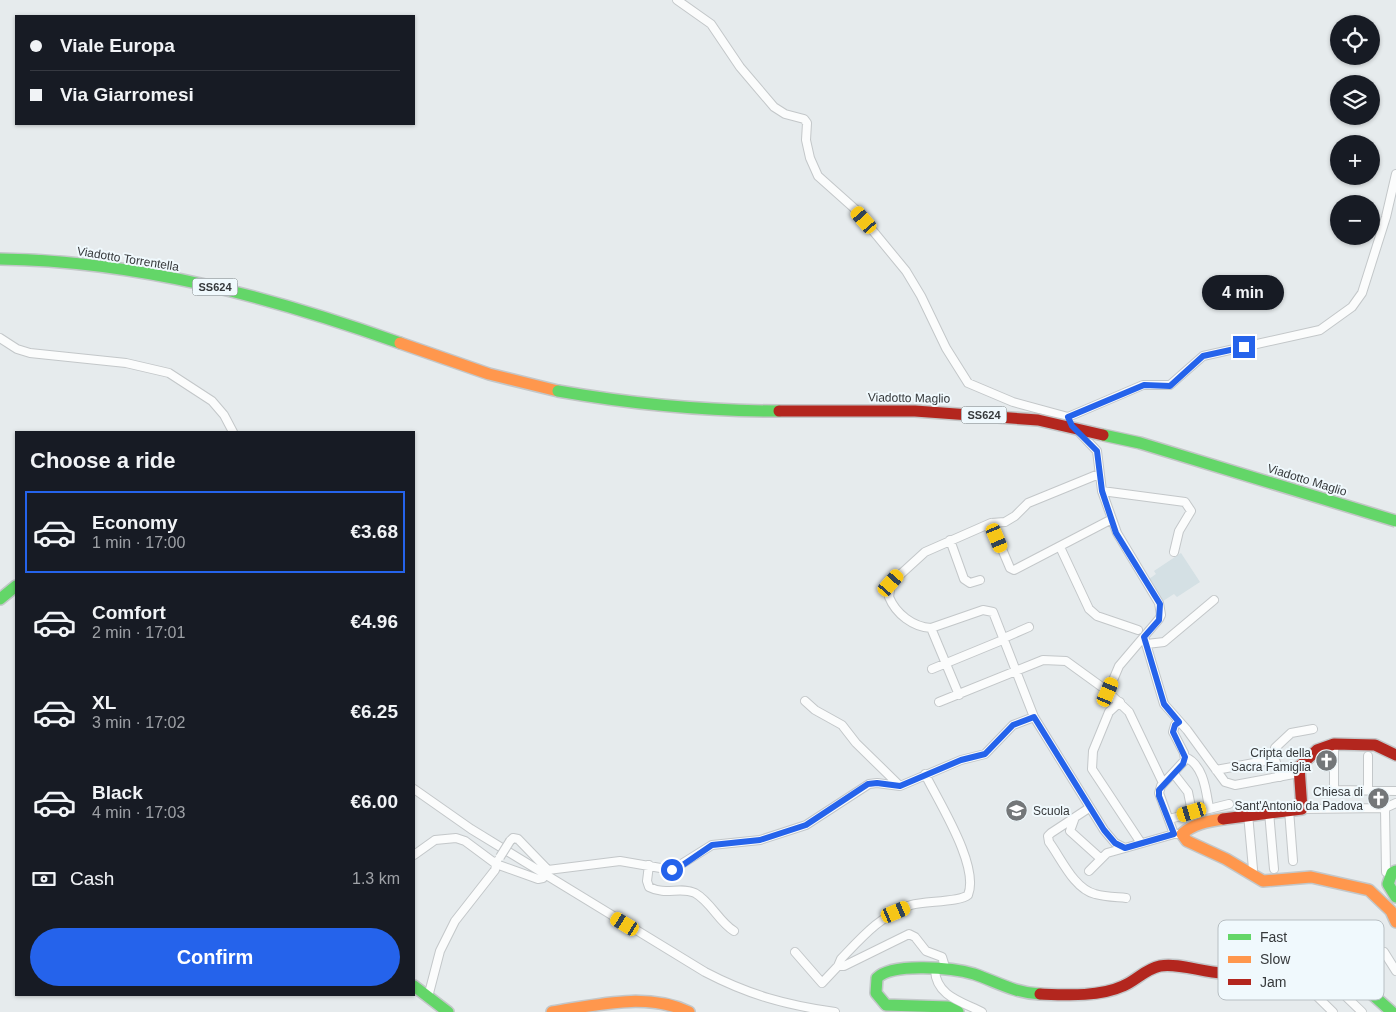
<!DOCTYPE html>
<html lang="en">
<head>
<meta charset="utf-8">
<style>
  :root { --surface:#171b24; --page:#242831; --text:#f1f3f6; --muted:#9ea1a6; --line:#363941; --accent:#2563eb }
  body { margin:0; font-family:Arial,sans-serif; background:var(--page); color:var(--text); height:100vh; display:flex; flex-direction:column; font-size:19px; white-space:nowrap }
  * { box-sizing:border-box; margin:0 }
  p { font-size:16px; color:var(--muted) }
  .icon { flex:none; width:28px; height:28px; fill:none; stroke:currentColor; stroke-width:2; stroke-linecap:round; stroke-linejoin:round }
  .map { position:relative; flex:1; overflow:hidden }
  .details { position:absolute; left:15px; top:431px; width:400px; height:565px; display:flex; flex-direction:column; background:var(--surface); border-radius:0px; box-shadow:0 1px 4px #0004 }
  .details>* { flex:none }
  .top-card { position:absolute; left:15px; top:15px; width:400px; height:110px; border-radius:0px; box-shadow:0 1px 4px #0004; display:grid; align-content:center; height:110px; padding:0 15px; background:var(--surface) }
  .controls { position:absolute; left:1330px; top:15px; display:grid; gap:10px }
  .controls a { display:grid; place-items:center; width:50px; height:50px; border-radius:50%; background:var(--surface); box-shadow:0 1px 4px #0004; font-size:25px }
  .end { position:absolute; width:22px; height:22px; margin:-11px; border:6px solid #2563eb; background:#fff; box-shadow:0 0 0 2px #fff }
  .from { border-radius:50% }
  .bubble { position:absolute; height:35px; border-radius:18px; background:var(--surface); box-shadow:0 1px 4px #0004; font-size:16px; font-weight:700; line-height:35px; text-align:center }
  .car { position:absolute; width:15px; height:30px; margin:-15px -8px; border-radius:6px; box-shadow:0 0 4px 1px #0007; background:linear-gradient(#f5c518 24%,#345 0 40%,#f5c518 0 76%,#345 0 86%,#f5c518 0) }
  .top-card b { display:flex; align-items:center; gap:18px; height:48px; font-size:19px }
  .top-card b+b { border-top:1px solid var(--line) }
  .top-card i { width:12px; height:12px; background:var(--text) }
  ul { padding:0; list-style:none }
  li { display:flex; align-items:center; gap:15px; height:82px; margin:0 10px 8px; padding:0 5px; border:2px solid transparent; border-radius:0px }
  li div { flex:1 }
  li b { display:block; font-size:19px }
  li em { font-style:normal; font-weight:700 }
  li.on { border-color:var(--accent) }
  li>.icon { width:45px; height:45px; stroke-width:1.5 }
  h2 { padding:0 15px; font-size:22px; line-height:60px }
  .pay { display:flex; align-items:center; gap:12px; height:55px; padding:0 15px; font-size:19px }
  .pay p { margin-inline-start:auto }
  .primary-button { display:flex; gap:10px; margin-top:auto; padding:10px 15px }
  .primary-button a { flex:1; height:58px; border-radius:30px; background:var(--accent); color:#fff; font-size:20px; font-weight:700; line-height:58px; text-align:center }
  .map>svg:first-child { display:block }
  .built { fill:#d4e0e4 }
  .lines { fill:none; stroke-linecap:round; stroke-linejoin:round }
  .street-casing { stroke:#c3c7c9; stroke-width:10 }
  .fast-casing { stroke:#c3c7c9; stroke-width:14 }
  .slow-casing { stroke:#c3c7c9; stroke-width:14 }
  .jam-casing { stroke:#c3c7c9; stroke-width:14 }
  .street { stroke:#fbfcfc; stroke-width:8 }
  .fast { stroke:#63d668; stroke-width:11 }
  .slow { stroke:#ff974d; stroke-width:11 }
  .jam { stroke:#b3261e; stroke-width:11 }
  .street-bridge-casing { stroke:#c3c7c9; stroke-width:10; stroke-linecap:butt }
  .fast-bridge-casing { stroke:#c3c5c6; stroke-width:14; stroke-linecap:butt }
  .jam-bridge-casing { stroke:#c3c5c6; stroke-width:14; stroke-linecap:butt }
  .street-bridge { stroke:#fbfcfc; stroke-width:8 }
  .fast-bridge { stroke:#63d668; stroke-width:11 }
  .jam-bridge { stroke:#b3261e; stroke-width:11 }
  .route { stroke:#2563eb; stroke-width:6 }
  .labels { text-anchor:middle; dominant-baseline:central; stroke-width:4; stroke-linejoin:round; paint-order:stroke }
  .shield { fill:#f0f9fd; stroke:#6e7375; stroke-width:1 }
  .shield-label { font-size:11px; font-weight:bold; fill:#36393b }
  .street-label { font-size:12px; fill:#36393b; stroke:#f0f9fd }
  .poi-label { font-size:12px; fill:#36393b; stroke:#f0f9fd; text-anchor:end }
  .key { fill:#f0f9fd; stroke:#b8bfc3; stroke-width:1 }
  .key-label { font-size:14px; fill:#36393b }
</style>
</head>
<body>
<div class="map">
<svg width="1396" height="1012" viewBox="0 0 1396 1012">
  <rect width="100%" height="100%" fill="#e6ebed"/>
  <!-- built -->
  <path class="built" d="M1181,553L1200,582L1177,597L1174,594L1163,601L1149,579L1156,574L1154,571Z"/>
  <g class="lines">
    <defs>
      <path id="street" d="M677,0L711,24L740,67L774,107L785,114L804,119L807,123L806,140L810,158L818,176L855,209L906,271L921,296L946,348L968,383L1013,402L1068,417
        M0,338L17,349L30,353L126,363L169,373L212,401L224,415L233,432
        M1068,417L1143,385H1170L1203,356L1320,330L1352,307L1362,293L1386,217L1396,174
        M1078,431L1097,451L1102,491L1117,533L1159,603L1161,615L1159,619L1119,666L1108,692
        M1099,474L1028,503L1015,516L1005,522L991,523L925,552L891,583L889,597C896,614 913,627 931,628L983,610L993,612L1034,717L1104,830L1115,843L1125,848L1174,834H1182
        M1102,491L1185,502L1191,511L1179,531L1174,552
        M991,523L1010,568L1014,570L1112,519
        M950,540L964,579L970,583L980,580
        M1060,547L1089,609L1097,616L1138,630
        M931,628L959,695
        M1144,637L1164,704L1187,730L1225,782L1235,785L1299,773
        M1004,638L1029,627
        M1147,644L1164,642L1214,600
        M932,669L1005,639
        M805,701L815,710L842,725L856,743L900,786
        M939,702L1043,660L1066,661L1106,690L1129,712L1163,783
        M1120,702L1109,712L1093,751L1092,769L1141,843
        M1334,744V790L1396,791
        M1368,756V790
        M1185,757C1204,765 1206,791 1209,808
        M1216,770L1275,759
        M1174,774L1188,792L1192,812
        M1280,777L1275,759V748L1291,733L1313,729
        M414,789L471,829L705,972C749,995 786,1005 835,1012
        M1089,808L1051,833L1048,836L1049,842C1061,858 1074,889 1095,894C1105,897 1116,897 1126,898
        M1385,808L1386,872L1392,873
        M1302,809L1385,808L1396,803
        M1289,810L1293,861
        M1269,812L1274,869
        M1248,814L1253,869
        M1169,819L1229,804
        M1074,820L1070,831L1100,858
        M1174,834L1159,793L1161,786L1185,760L1184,753L1173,732L1175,725L1179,722
        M510,841L513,838L518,839L548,870
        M414,855L435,840L456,838L465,841L496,864L538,879L543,878L548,870L620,861L672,870L712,845L760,840L806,825L869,784L877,783L900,786L961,760L985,754L1013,725L1034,717
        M649,865L647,881L649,887C666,896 680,886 695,893C711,902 719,922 734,931
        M1089,871L1107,853L1125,848
        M1281,934L1362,1012
        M795,952L822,983L838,966L841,959C862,937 881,915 911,905C925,901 960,902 968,895C980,866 938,801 925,774
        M1384,952L1396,971
        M1285,965L1333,1012
        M838,966H844L909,934L915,937L926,951L942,957L946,970
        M935,970C936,996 962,1002 982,1012
        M1238,972L1270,981L1271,993
        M428,997L440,951L455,921L495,870L497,861"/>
      <path id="fast" d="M0,259C138,261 271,297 400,343
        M0,599L16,586
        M1396,871L1392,873L1388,884L1396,897
        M1266,949L1286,929L1298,928L1392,1012
        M414,986L448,1012
        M958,1012L948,1007L886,1005L876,993L877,978C892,962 954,968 974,974C997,982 1015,993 1040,994"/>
      <path id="slow" d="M400,343L489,374L558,391
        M1223,819C1208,821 1193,824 1182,834L1187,841L1226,859L1263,881L1311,877L1369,890L1391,911L1396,922
        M552,1012C597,1005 646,992 689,1012"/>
      <path id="jam" d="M1223,819L1302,809L1299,767L1317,750L1334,744L1375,745L1396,755
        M1040,994C1066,995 1099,997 1123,986C1136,981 1145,969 1160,966C1185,961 1224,983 1247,968C1254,964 1260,955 1266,949"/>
    </defs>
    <!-- street casing -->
    <use href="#street" class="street-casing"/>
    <!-- fast casing -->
    <use href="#fast" class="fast-casing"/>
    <!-- slow casing -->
    <use href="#slow" class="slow-casing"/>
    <!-- jam casing -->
    <use href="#jam" class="jam-casing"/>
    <!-- street -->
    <use href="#street" class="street"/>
    <!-- fast -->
    <use href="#fast" class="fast"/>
    <!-- slow -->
    <use href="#slow" class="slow"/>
    <!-- jam -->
    <use href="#jam" class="jam"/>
    <defs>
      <path id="street-bridge" d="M500,857L510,841"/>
      <path id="fast-bridge" d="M558,391C632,404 704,411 779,411
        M1103,435L1140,443L1396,521"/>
      <path id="jam-bridge" d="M779,411H915L1038,420L1103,435"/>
    </defs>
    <!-- street-bridge casing -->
    <use href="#street-bridge" class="street-bridge-casing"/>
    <!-- fast-bridge casing -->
    <use href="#fast-bridge" class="fast-bridge-casing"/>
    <!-- jam-bridge casing -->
    <use href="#jam-bridge" class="jam-bridge-casing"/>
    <!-- street-bridge -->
    <use href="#street-bridge" class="street-bridge"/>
    <!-- fast-bridge -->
    <use href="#fast-bridge" class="fast-bridge"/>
    <!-- jam-bridge -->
    <use href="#jam-bridge" class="jam-bridge"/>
  </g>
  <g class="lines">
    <!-- route -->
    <path class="route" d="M672,870L677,869L712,845L760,840L806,825L868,784L877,783L900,786L961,760L985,754L1013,725L1034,717L1104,830L1115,843L1125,848L1174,834L1159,796V790L1183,764L1185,757L1173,732L1175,725L1179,722L1164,704L1144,637L1159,620L1160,604L1116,533L1102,491L1097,451L1072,426L1068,417L1144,385L1170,386L1203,356L1244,347"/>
  </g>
  <!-- icons -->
  <defs>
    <symbol id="church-disc" viewBox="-11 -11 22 22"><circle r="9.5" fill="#747779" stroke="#f0f9fd"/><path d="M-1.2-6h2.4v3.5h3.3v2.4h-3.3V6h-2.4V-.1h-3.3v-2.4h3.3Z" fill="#fff"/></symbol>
    <symbol id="school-disc" viewBox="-11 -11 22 22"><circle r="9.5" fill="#747779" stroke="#f0f9fd"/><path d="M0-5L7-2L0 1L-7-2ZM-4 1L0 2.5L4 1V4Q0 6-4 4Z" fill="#fff"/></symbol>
  </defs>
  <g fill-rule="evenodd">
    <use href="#church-disc" x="1314" y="748" width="25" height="25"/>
    <use href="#church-disc" x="1366" y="786" width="25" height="25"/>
    <use href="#school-disc" x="1004" y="798" width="25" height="25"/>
  </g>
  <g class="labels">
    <!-- shield labels -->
    <g class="shield">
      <rect x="192.5" y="278.5" width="45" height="17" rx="4"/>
      <rect x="961.5" y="406.5" width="45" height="17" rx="4"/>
    </g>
    <g class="shield-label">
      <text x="215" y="287">SS624</text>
      <text x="984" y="415">SS624</text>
    </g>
    <!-- street labels -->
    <g class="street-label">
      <text transform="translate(128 259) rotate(9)">Viadotto Torrentella</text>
      <text transform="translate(909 398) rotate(1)">Viadotto Maglio</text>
      <text transform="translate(1307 480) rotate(17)">Viadotto Maglio</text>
    </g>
    <!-- poi labels -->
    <g class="poi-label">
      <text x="1311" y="753">Cripta della<tspan x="1311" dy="14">Sacra Famiglia</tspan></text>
      <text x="1363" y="792">Chiesa di<tspan x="1363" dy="14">Sant'Antonio da Padova</tspan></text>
      <text x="1033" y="811" text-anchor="start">Scuola</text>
    </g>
  </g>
  <!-- legend -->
  <rect x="1218" y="920" width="166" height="80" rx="8" class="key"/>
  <rect x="1228" y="934" width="23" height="6" fill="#63d668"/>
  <rect x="1228" y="956" width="23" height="7" fill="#ff974d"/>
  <rect x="1228" y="979" width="23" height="6" fill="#b3261e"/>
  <g class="key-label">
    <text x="1260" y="942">Fast</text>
    <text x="1260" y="964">Slow</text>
    <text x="1260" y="987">Jam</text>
  </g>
</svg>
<div class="controls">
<a><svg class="icon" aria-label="locate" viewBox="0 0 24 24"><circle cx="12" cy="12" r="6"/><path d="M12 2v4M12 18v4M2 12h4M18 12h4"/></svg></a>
<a><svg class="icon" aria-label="layers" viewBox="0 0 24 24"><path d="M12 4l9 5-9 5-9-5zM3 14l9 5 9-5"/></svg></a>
<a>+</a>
<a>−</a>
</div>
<i class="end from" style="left:672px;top:870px"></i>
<i class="end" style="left:1244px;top:347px"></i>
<div class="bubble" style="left:1202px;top:275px;width:82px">4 min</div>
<i class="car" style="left:864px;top:220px;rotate:319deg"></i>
<i class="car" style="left:997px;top:538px;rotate:157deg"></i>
<i class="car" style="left:891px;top:583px;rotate:41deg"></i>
<i class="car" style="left:1108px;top:692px;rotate:23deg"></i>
<i class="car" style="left:1192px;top:812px;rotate:253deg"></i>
<i class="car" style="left:896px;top:912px;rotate:67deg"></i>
<i class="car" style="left:625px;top:924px;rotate:301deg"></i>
<div class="top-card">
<b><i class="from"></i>Viale Europa</b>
<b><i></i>Via Giarromesi</b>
</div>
<section class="details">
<h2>Choose a ride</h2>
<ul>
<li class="on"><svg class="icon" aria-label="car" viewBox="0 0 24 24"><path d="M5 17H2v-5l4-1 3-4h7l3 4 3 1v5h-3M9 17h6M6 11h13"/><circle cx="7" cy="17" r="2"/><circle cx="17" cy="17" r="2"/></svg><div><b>Economy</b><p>1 min · 17:00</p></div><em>€3.68</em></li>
<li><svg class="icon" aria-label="car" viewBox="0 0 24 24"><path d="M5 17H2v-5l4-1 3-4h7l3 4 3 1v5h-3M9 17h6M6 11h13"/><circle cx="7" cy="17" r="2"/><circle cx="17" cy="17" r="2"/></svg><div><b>Comfort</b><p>2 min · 17:01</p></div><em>€4.96</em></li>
<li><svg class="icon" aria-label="car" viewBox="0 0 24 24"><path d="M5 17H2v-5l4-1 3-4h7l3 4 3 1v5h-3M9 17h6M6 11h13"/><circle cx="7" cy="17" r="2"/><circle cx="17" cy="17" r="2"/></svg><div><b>XL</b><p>3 min · 17:02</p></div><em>€6.25</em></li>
<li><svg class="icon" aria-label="car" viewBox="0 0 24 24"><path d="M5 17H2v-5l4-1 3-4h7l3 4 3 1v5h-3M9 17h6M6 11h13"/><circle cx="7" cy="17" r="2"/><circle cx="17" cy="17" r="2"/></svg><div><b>Black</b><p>4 min · 17:03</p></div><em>€6.00</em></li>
</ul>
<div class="pay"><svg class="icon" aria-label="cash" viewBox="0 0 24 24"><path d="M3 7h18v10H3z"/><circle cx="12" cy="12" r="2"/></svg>Cash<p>1.3 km</p></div>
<div class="primary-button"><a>Confirm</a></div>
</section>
</div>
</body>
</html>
